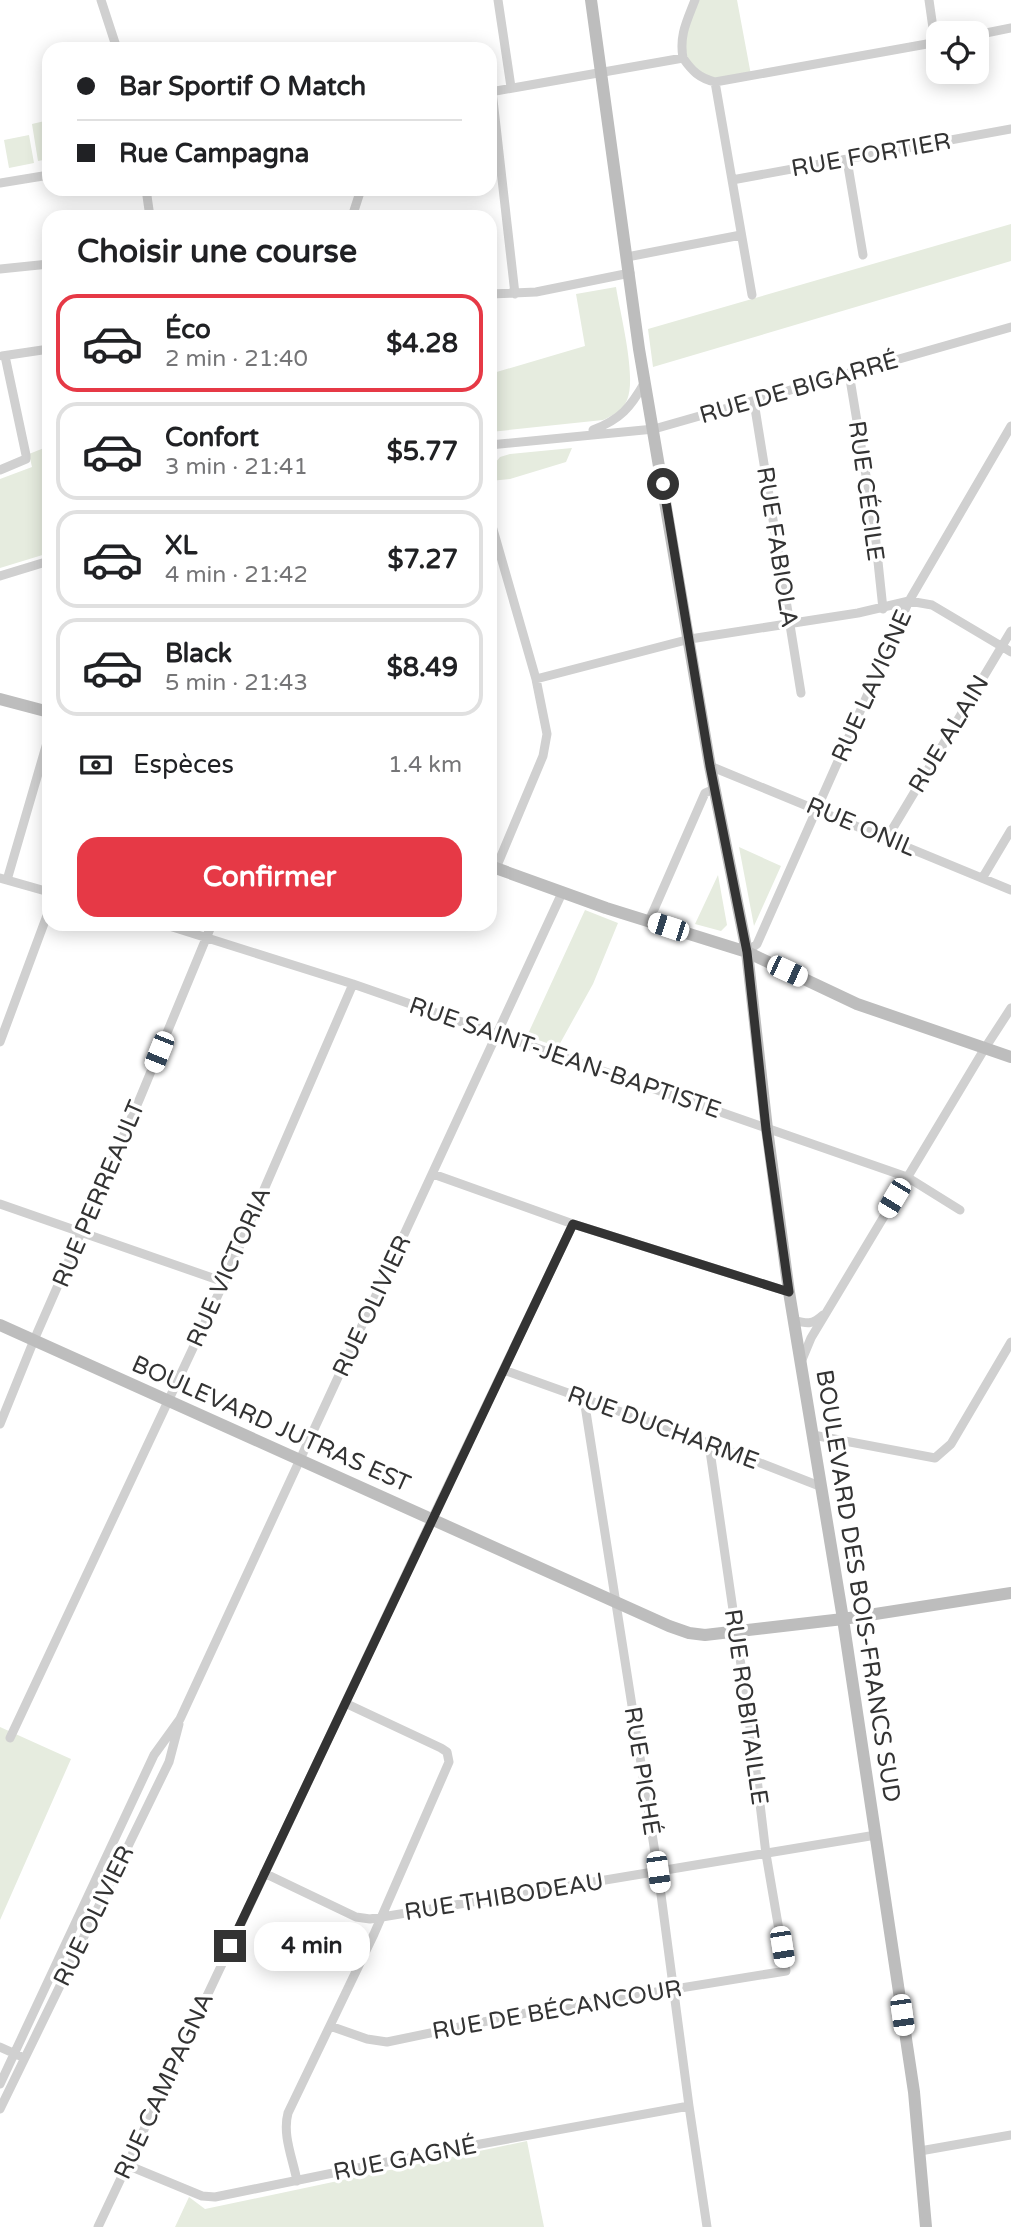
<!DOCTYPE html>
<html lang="fr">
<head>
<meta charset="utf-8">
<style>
  :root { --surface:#fff; --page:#f2f2f2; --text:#202124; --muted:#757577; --line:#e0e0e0; --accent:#e63946 }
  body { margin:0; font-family:"Varela Round",sans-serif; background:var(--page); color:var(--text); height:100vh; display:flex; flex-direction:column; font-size:26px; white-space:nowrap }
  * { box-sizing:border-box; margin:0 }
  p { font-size:23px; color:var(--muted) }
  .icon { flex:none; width:38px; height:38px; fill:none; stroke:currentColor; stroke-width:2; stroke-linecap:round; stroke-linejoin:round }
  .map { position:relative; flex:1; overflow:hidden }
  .sheet { position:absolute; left:42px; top:210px; width:455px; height:721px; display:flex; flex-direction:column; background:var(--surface); border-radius:21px; box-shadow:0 4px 18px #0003 }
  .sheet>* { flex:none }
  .banner { position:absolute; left:42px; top:42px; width:455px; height:154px; border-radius:21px; box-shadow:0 4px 18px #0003; display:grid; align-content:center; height:154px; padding:0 35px; background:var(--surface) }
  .fabs { position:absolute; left:926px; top:21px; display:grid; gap:14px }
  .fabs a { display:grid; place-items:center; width:63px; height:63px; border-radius:14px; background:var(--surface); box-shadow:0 4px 18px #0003; font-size:35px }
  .end { position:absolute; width:32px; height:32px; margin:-16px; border:9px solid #333; background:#fff; box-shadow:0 0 0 4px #fff }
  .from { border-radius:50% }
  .bubble { position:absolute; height:49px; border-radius:21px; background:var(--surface); box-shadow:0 4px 18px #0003; font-size:23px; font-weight:700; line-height:49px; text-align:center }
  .car { position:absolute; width:21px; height:42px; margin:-21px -10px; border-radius:9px; box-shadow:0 0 5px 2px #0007; background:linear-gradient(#fff 24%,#345 0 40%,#fff 0 76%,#345 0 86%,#fff 0) }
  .banner b { display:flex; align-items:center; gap:24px; height:66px; font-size:26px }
  .banner b+b { border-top:2px solid var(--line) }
  .banner i { width:18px; height:18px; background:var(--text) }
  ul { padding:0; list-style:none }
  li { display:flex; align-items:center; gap:21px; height:98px; margin:0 14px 10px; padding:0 21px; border:4px solid var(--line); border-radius:21px }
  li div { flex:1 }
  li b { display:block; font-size:26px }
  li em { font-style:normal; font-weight:700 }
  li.on { border-color:var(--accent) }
  li>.icon { width:63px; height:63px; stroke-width:1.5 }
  h2 { padding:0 35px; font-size:32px; line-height:84px }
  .pay { display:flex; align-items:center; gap:18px; height:77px; padding:0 35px; font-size:26px }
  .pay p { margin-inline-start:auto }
  .primary-button { display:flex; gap:14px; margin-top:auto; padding:14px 35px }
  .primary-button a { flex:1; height:80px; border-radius:21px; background:var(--accent); color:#fff; font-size:28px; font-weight:700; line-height:80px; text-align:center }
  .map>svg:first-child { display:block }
  .green { fill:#e6ecdf }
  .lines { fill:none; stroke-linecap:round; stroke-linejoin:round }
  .street { stroke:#d0d0d0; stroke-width:9 }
  .secondary { stroke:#bdbdbd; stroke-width:12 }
  .route { stroke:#333; stroke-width:9 }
  .labels { text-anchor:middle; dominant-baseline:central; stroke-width:7; stroke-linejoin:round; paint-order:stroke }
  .street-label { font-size:24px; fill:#333; stroke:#fff }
</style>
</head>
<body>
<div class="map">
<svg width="1011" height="2227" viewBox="0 0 1011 2227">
  <rect width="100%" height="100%" fill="#fff"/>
  <!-- green -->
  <path class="green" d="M695,0H737L751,75L715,82L690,69L682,34Z
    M49,120V159L38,161L32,124Z
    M29,135L34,163L9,168L4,140Z
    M1011,224V261L653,367L648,329Z
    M616,287C620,313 637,377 627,400C623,410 612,416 603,420L490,432V374L585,346L576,294Z
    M49,446V553L0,568V479L32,467L29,454Z
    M572,448L566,462L510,479L490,481V469L500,457L510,454Z
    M739,847L781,866L754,926Z
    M718,875L727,925L721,931L695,924Z
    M585,910L618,923L593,984L558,1047L527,1036Z
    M0,1727L71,1759L0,1920Z
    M527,2141L544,2227H175L189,2197L205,2209Z"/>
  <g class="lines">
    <!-- street -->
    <path class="street" d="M101,0L117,49
      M498,0L511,87
      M929,0L935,42
      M976,35L1011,28
      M683,58C679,35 687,21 695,0
      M715,82L752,295
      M492,91L515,294
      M490,92L683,58C692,71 699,78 715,82L938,42
      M847,160L863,255
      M732,180L1011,129
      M0,183L49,175
      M146,189L150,217
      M352,217L361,189
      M627,257L741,235
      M0,269L49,264
      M490,294L536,292L630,273
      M2,356L49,349
      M849,373L874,524L883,609
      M754,402L801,693
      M593,430C621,419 630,408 645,382
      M490,445L654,429L1011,327
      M0,470L26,459V455L5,356
      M490,519L536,679L547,734L543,756L496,868
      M0,576L49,561
      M536,679L690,639L858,613L909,601L932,605L1011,652
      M710,766L1011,890
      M887,838L1011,631
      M983,877L1011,830
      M0,878L49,892
      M7,880L49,736
      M649,921L705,793L714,789
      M163,924L353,984L907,1177L960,1210
      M747,952L757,944L909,601L1011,426
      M0,1042L49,910
      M433,1174L573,1224L789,1292
      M0,1204L224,1282
      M794,1320C807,1324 812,1325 823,1315
      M801,1362L811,1338L985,1048L1011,1008
      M504,1370L719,1447L822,1487
      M584,1399L658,1872L689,2106L707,2227
      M0,1424L34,1340L140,1098L212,924
      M813,1435L935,1458L951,1444L1011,1342
      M10,1738L224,1282L353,984
      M264,1873L356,1917L370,1919L876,1835
      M330,2026L367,2039L387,2042L526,2013L786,1971L766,1854L755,1762L709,1444
      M0,2047L20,2056
      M0,2084L154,1755L180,1719L562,893
      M0,2109L169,1762L179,1724
      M920,2151L1011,2135
      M127,2165L202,2196L215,2197L431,2153L689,2106
      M297,2181C293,2159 282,2135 288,2113L374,1934L449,1762L447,1752L441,1748L345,1703
      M98,2227L432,1519L573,1224"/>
    <!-- secondary -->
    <path class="secondary" d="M591,0L639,349L710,766L747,952L767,1129L789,1292L843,1619L914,2092L926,2227
      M0,699L49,712
      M490,866L606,908L747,952L857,1004L1011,1057
      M0,1325L669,1626L689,1633L705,1635L843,1619L1011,1593"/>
  </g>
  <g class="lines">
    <!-- route -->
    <path class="route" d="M230,1946L573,1224L789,1292L766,1129L747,952L710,766L663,484"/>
  </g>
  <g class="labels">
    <!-- street labels -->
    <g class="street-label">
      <text transform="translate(871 155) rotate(-10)">RUE FORTIER</text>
      <text transform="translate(799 388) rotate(-16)">RUE DE BIGARRÉ</text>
      <text transform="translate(866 491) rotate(82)">RUE CÉCILE</text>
      <text transform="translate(777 547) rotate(81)">RUE FABIOLA</text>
      <text transform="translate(872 686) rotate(-66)">RUE LAVIGNE</text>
      <text transform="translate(949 734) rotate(-59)">RUE ALAIN</text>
      <text transform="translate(861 827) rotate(23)">RUE ONIL</text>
      <text transform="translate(565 1058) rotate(19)">RUE SAINT-JEAN-BAPTISTE</text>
      <text transform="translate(99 1194) rotate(-67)">RUE PERREAULT</text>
      <text transform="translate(229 1267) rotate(-66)">RUE VICTORIA</text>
      <text transform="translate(372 1306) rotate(-65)">RUE OLIVIER</text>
      <text transform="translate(271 1424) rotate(24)">BOULEVARD JUTRAS EST</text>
      <text transform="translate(663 1428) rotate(20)">RUE DUCHARME</text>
      <text transform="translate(858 1586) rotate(81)">BOULEVARD DES BOIS-FRANCS SUD</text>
      <text transform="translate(746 1707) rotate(82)">RUE ROBITAILLE</text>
      <text transform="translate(642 1771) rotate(81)">RUE PICHÉ</text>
      <text transform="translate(504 1897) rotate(-9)">RUE THIBODEAU</text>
      <text transform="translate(94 1916) rotate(-64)">RUE OLIVIER</text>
      <text transform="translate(557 2010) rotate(-10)">RUE DE BÉCANCOUR</text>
      <text transform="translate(164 2086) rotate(-65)">RUE CAMPAGNA</text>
      <text transform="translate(405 2159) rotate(-11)">RUE GAGNÉ</text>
    </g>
  </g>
</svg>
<div class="fabs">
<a><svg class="icon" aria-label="locate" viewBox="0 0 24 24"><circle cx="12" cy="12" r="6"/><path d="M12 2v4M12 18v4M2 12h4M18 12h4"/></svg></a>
</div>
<i class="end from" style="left:663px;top:484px"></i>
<i class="end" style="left:230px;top:1946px"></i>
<div class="bubble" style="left:254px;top:1922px;width:116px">4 min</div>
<i class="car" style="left:668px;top:927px;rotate:288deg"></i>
<i class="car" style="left:787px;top:971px;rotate:115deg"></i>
<i class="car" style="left:159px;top:1052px;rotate:202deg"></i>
<i class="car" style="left:894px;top:1198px;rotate:211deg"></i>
<i class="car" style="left:658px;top:1872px;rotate:172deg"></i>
<i class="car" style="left:782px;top:1947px;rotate:171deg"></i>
<i class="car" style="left:902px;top:2015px;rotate:172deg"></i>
<div class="banner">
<b><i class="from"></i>Bar Sportif O Match</b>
<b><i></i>Rue Campagna</b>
</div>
<section class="sheet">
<h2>Choisir une course</h2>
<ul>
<li class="on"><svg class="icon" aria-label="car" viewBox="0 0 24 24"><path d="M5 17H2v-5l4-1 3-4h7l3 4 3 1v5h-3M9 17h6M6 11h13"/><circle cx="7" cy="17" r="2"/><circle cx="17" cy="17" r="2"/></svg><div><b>Éco</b><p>2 min · 21:40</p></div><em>$4.28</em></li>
<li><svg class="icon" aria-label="car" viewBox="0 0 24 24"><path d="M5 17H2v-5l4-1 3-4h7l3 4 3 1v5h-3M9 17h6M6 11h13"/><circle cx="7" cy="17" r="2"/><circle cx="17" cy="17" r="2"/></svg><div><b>Confort</b><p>3 min · 21:41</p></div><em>$5.77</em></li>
<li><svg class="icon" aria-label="car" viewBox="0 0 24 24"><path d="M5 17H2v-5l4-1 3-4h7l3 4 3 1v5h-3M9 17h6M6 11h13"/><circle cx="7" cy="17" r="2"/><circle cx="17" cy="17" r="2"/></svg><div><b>XL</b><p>4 min · 21:42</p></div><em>$7.27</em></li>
<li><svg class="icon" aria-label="car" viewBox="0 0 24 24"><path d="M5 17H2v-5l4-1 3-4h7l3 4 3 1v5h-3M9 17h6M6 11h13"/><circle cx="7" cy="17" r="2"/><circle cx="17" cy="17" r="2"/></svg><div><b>Black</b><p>5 min · 21:43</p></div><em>$8.49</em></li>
</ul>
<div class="pay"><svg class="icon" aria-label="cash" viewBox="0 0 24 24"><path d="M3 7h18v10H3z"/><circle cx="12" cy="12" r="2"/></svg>Espèces<p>1.4 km</p></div>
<div class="primary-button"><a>Confirmer</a></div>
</section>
</div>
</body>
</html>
